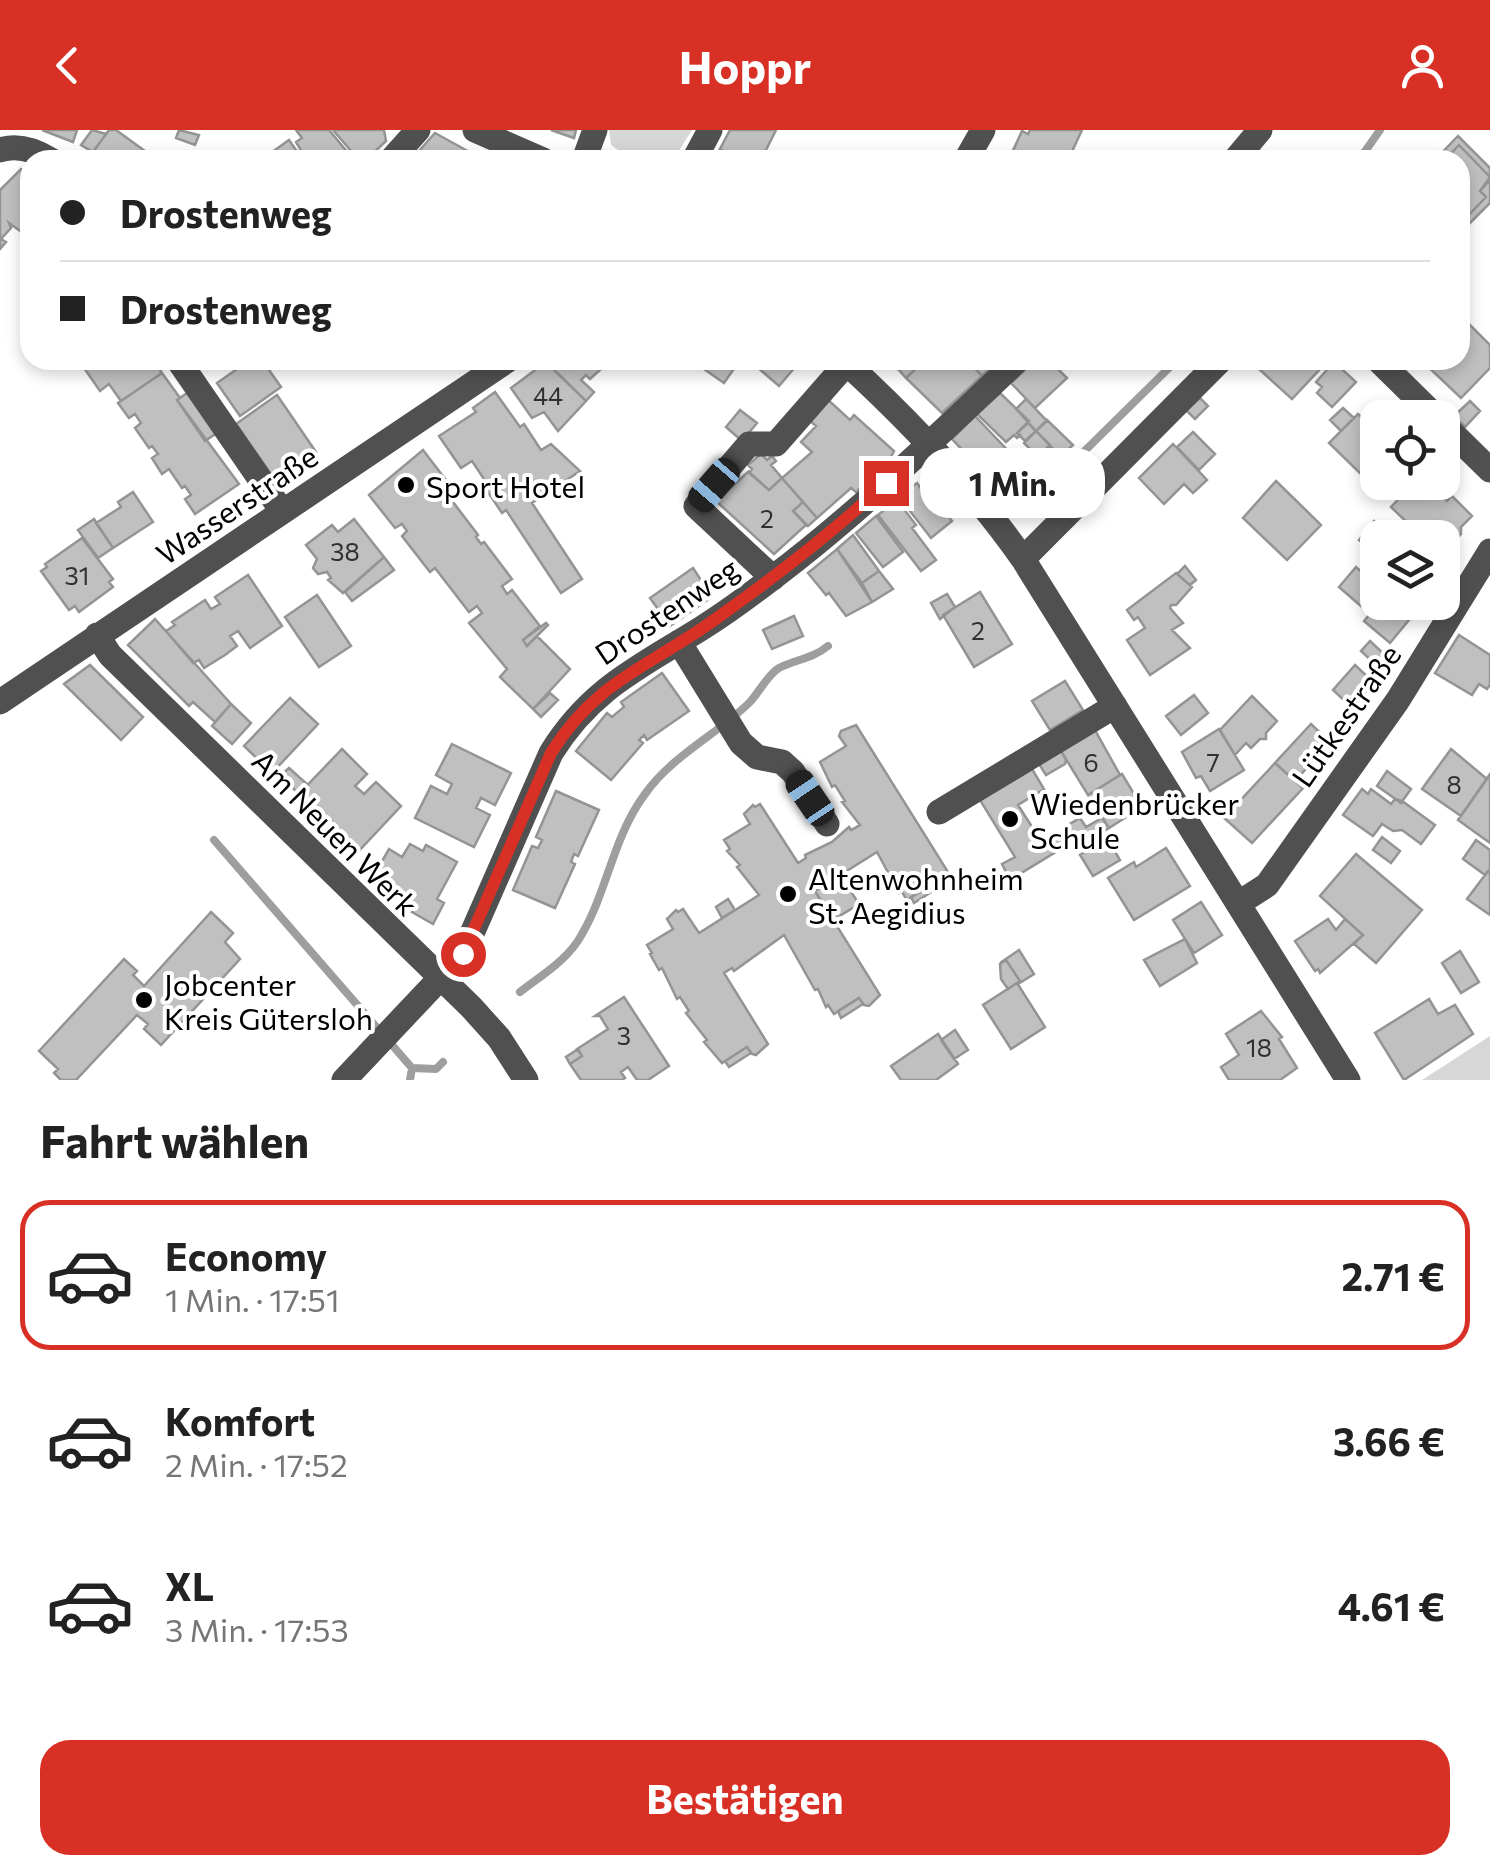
<!DOCTYPE html>
<html lang="de">
<head>
<meta charset="utf-8">
<style>
  :root { --surface:#fff; --page:#f6f6f6; --text:#222; --muted:#767676; --line:#e0e0e0; --accent:#d93025 }
  body { margin:0; font-family:Commissioner,sans-serif; background:var(--page); color:var(--text); height:100vh; display:flex; flex-direction:column; font-size:38px; white-space:nowrap }
  * { box-sizing:border-box; margin:0 }
  p { font-size:32px; color:var(--muted) }
  .icon { flex:none; width:55px; height:55px; fill:none; stroke:currentColor; stroke-width:2; stroke-linecap:round; stroke-linejoin:round }
  .map { position:relative; height:950px; overflow:hidden }
  .panel { display:flex; flex-direction:column; background:var(--surface); flex:1 }
  .panel>* { flex:none }
  .hud { position:absolute; left:20px; top:20px; width:1450px; height:220px; border-radius:30px; box-shadow:0 5px 15px #0003; display:grid; align-content:center; height:220px; padding:0 40px; background:var(--surface) }
  .fabs { position:absolute; left:1360px; top:270px; display:grid; gap:20px }
  .fabs a { display:grid; place-items:center; width:100px; height:100px; border-radius:20px; background:var(--surface); box-shadow:0 5px 15px #0003; font-size:50px }
  .end { position:absolute; width:45px; height:45px; margin:-22px; border:12px solid #d93025; background:#fff; box-shadow:0 0 0 5px #fff }
  .from { border-radius:50% }
  .bubble { position:absolute; height:70px; border-radius:30px; background:var(--surface); box-shadow:0 5px 15px #0003; font-size:32px; font-weight:700; line-height:70px; text-align:center }
  .car { position:absolute; width:30px; height:60px; margin:-30px -15px; border-radius:12px; box-shadow:0 0 8px 2px #0007; background:linear-gradient(#222 24%,#8ab4d8 0 40%,#222 0 76%,#8ab4d8 0 86%,#222 0) }
  .hud b { display:flex; align-items:center; gap:35px; height:95px; font-size:38px }
  .hud b+b { border-top:2px solid var(--line) }
  .hud i { width:25px; height:25px; background:var(--text) }
  ul { padding:0; list-style:none }
  li { display:flex; align-items:center; gap:30px; height:150px; margin:0 20px 15px; padding:0 20px; border:5px solid transparent; border-radius:30px }
  li div { flex:1 }
  li b { display:block; font-size:38px }
  li em { font-style:normal; font-weight:700 }
  li.selected { border-color:var(--accent) }
  li>.icon { width:90px; height:90px; stroke-width:1.5 }
  h2 { padding:0 40px; font-size:45px; line-height:120px }
  .primary-button { display:flex; gap:20px; margin-top:auto; padding:20px 40px }
  .primary-button a { flex:1; height:115px; border-radius:30px; background:var(--accent); color:#fff; font-size:40px; font-weight:700; line-height:115px; text-align:center }
  header { display:flex; justify-content:space-between; align-items:center; height:130px; padding:0 40px; background:var(--accent); color:#fff; font-size:45px; font-weight:700 }
  .map>svg:first-child { display:block }
  .green { fill:#d7d7d7 }
  .lines { fill:none; stroke-linecap:round; stroke-linejoin:round }
  .stream { stroke:#9e9e9e; stroke-width:8 }
  .building { fill:#c0c0c0; stroke:#949494; stroke-width:2.5 }
  .minor { stroke:#505050; stroke-width:25 }
  .route { stroke:#d93025; stroke-width:12 }
  .poi-dot { fill:#000; stroke:#fff; stroke-width:4 }
  .labels { text-anchor:middle; dominant-baseline:central; stroke-width:8; stroke-linejoin:round; paint-order:stroke }
  .number-label { font-size:25px; fill:#303030 }
  .poi-label { font-size:30px; fill:#000; stroke:#fff; text-anchor:start }
  .street-label { font-size:30px; fill:#000; stroke:#fff }
</style>
</head>
<body>
<header><svg class="icon" aria-label="back" viewBox="0 0 24 24"><path d="M15 5l-7 7 7 7"/></svg>Hoppr<svg class="icon" aria-label="person" viewBox="0 0 24 24"><circle cx="12" cy="8" r="4"/><path d="M4 21q1-7 8-7t8 7"/></svg></header>
<div class="map">
<svg width="1490" height="950" viewBox="0 0 1490 950">
  <rect width="100%" height="100%" fill="#fff"/>
  <!-- green -->
  <path class="green" d="M609,0H692L673,30C650,30 631,30 611,15Z
    M1490,906V950H1422Z"/>
  <g class="lines">
    <!-- stream -->
    <path class="stream" d="M1359,30L1380,0
      M1055,350L1177,230
      M214,710L412,938L410,950
      M520,862C542,845 569,829 582,804C608,759 613,707 645,664C672,626 716,605 749,573C759,563 767,545 779,538C797,529 812,529 828,516
      M412,938L436,939L443,932"/>
  </g>
  <!-- building -->
  <path class="building" d="M42,0H77L73,12Z
    M92,0L106,4L93,22L81,15Z
    M109,0H116L156,29L87,30Z
    M179,0L199,5L195,15L176,8Z
    M296,0H329L354,30H307L296,12L302,8Z
    M333,0H384L386,11L366,30H359Z
    M551,0H576L574,8Z
    M730,0H776L761,30H741L720,19Z
    M1030,0H1082L1068,30H1016L1010,27L1022,1L1028,4Z
    M435,3L484,30H411Z
    M1458,6L1490,38V47L1459,15L1445,30H1435Z
    M289,10L303,30H262L268,25Z
    M1459,15L1490,47L1480,61L1486,67L1460,94V30H1445Z
    M720,19L741,30H715Z
    M21,39L30,45V94L23,103L9,93L11,98L1,109L6,112L0,119V60Z
    M1490,50V73L1462,101L1460,94L1486,67L1480,61Z
    M1462,187L1490,215V238L1461,268L1421,230H1460Z
    M83,230H153L162,243L121,271L109,254L100,261L82,235L85,233Z
    M250,230H262L281,257L240,286L217,253Z
    M549,230H611L590,249L586,245L581,250L594,262L586,271L546,232Z
    M691,230H740L724,253Z
    M749,230H801L779,256Z
    M890,230H925L906,248Z
    M925,230H967L982,246L942,283L906,248Z
    M967,230H995L997,232L982,246Z
    M1035,230H1049L1067,248L1035,278L1011,253Z
    M1269,230H1315L1322,237L1292,269L1260,240Z
    M546,232L586,271L558,301L544,282L532,288L511,258Z
    M1334,232L1356,252L1332,277L1317,263L1322,257L1316,252Z
    M162,243L180,268L177,270L239,354L195,384L185,369L191,365L185,356L182,358L169,339L162,344L152,328L158,324L152,316L149,318L135,298L141,293L135,284L129,288L118,273Z
    M194,258L223,299L205,311L177,270Z
    M495,262L520,297L524,294L541,320L551,314L580,341L532,373L582,449L561,463L506,380L502,383L481,352L484,349L472,331L461,338L439,306L476,282L473,278Z
    M1000,263L1029,291L1017,303L1020,305L1017,308L1014,305L1006,312L977,284Z
    M277,265L316,322L275,350L236,294Z
    M826,268L850,290L854,285L894,321L890,329L888,328L856,362L851,358L817,388L782,348L812,322L801,312L816,296L808,289Z
    M1200,268L1208,276L1195,289L1186,280Z
    M1026,269L1047,291L1036,301L1016,279Z
    M1470,271L1480,281L1465,297L1454,286Z
    M1343,278L1354,288L1341,301L1330,290Z
    M740,280L757,293L742,311L726,297Z
    M1358,284L1378,304V332L1363,346L1329,313Z
    M975,286L1014,327L1007,334L1024,352V361L1012,372L952,309Z
    M1047,290L1073,315L1061,327L1036,301Z
    M1028,293L1036,301L1025,311L1017,303Z
    M1036,301L1050,315L1038,327L1024,313Z
    M1193,302L1215,324L1199,340L1177,317Z
    M1173,314L1207,350L1193,363L1184,354L1164,374L1139,348Z
    M423,320L449,354L440,361L447,370L450,368L478,405L476,407L481,414L484,412L512,449L502,456L507,464L512,460L540,496L523,510L527,516L537,506L570,539L533,579L500,547L507,539L469,493L482,483L477,476L469,482L435,438L430,442L402,406L407,401L402,394L395,398L369,365Z
    M761,324L767,330L772,326L776,331L771,335L782,348L769,360L749,342L752,339L748,335Z
    M748,342L769,360L782,348L803,372L793,381L806,395L774,424L716,371Z
    M1276,351L1321,395L1287,430L1243,388Z
    M1415,352H1427L1447,371L1452,366L1472,386L1461,397V404L1456,410L1450,409L1442,417V408H1423L1391,377Z
    M917,353L925,364L930,361L952,391L931,408L899,367Z
    M133,362L153,392L113,418L96,393L121,377L118,372Z
    M897,370L916,395L912,398L936,430L921,441L878,385Z
    M803,372L817,388L808,396L793,381Z
    M876,386L903,422L883,437L856,403Z
    M94,389L113,418L98,428L78,400Z
    M354,389L384,427L343,463L328,450L331,448L327,442L318,444L313,438L317,429L306,415L332,395L338,402Z
    M1374,391L1395,408H1378V426L1359,410Z
    M853,405L879,441L862,453L837,419Z
    M82,408L113,449L109,452L113,457L79,482L75,476L69,480L41,441L47,437L45,434Z
    M837,419L872,472L846,486L829,463L826,465L808,443Z
    M384,427L394,440L352,471L345,462Z
    M1185,436L1196,450L1190,455L1177,444Z
    M1356,437L1378,456L1379,474L1371,467L1362,477L1339,457Z
    M693,438L712,467L670,496L650,468Z
    M879,441L893,459L872,472L862,453Z
    M1176,443L1192,457L1176,475H1171L1170,478L1183,493L1172,500L1190,518L1150,545L1127,510L1145,498L1138,487L1134,490L1127,480Z
    M248,445L282,496L250,518L238,501L230,506L237,516L225,525L204,538L199,530L193,533L166,501L175,495L172,492L205,470L211,479L220,474L215,467Z
    M980,462L1012,514L974,537L943,485Z
    M947,464L955,477L940,489L931,473Z
    M317,465L351,516L319,537L285,487Z
    M1399,472L1413,485L1390,513L1364,491L1380,472Z
    M794,486L803,506L772,519L763,500Z
    M155,489L231,574L215,592L193,572L189,576L128,515Z
    M546,493L548,495L527,516L523,510Z
    M1459,505L1490,525V555L1487,559L1479,554L1472,565L1435,543Z
    M1370,511L1387,527L1378,537L1361,521Z
    M90,535L143,587L121,610L64,554Z
    M1355,535L1374,553L1351,577L1333,560Z
    M662,543L689,581L647,610L644,605L639,610L643,613L611,650L576,621L607,583L612,587L624,577L621,572Z
    M1065,551L1083,580L1050,600L1032,571Z
    M550,563L558,570L541,587L533,579Z
    M1194,565L1208,583L1181,605L1166,586Z
    M1252,566L1277,591L1266,603V609H1260L1251,618L1246,613L1235,625L1220,600Z
    M290,568L318,594L272,643L244,616Z
    M231,574L251,593L232,614L212,596Z
    M1311,594L1330,612L1295,651L1275,633Z
    M856,595L953,750L941,761L933,754L907,770L902,762L899,763L877,722L815,761L880,865L869,876L864,875L859,868L834,884L828,875L826,877L818,859L815,860L784,805L734,841L732,838L724,843L768,914L756,925L752,924L747,917L722,933L704,912L707,910L686,883L689,881L680,867L677,869L662,838L659,840L650,824L652,823L647,815L673,799L667,789L676,780L678,782L683,779L699,803L759,765L737,737L740,735L727,721L730,719L724,710L750,694L744,684L753,675L755,677L760,674L798,733L806,728L805,725L832,712L849,697L851,700L860,695L842,672L845,671L835,655L832,657L820,632L846,616L839,606L841,601Z
    M1219,599L1244,640L1210,661L1201,646L1196,648L1182,622Z
    M1095,600L1120,645L1088,665L1061,621Z
    M452,614L511,643L495,675L481,668L476,678L490,685L474,717L415,688L431,656L447,664L452,654L436,645Z
    M342,619L367,644L355,656L364,664L376,652L401,676L356,724L338,709L331,699L335,694L327,686L323,691L297,666Z
    M1451,619L1487,649L1461,686L1422,659Z
    M1061,621L1066,630L1065,634L1046,645L1039,634Z
    M1275,633L1303,658L1252,713L1224,688Z
    M289,638L308,655L299,664L280,646Z
    M1032,639L1044,659L1018,675L1041,711L1056,702L1064,717L1010,750L1002,734L1015,727L980,670Z
    M1387,641L1411,659L1401,673L1377,656Z
    M1122,644L1142,677L1109,698L1088,665Z
    M1490,644V713L1458,690Z
    M1362,659L1368,664L1371,659L1391,674L1395,669L1402,671L1435,695L1421,714L1402,700L1393,701L1382,694L1373,706L1343,685Z
    M556,661L599,680L578,726L574,724L571,732L575,734L555,778L513,760L532,716L538,718L542,710L536,707Z
    M1080,688L1086,697L1102,688L1109,698L1080,715L1068,695Z
    M1382,707L1400,721L1391,733L1373,720Z
    M1107,708L1120,730L1093,746L1080,725Z
    M1476,710L1490,720V739L1485,745L1463,729Z
    M410,714L423,721L426,715L457,732L437,769L444,773L433,794L412,782L416,775L371,750L389,719L402,727Z
    M1166,718L1190,756L1134,790L1108,748L1134,732L1136,737Z
    M1356,724L1422,780L1376,833L1354,814L1363,805L1320,766Z
    M1488,741L1490,742V785L1467,769Z
    M833,749L836,754L843,749L859,774L833,790L815,761Z
    M933,754L936,759L914,773L911,767Z
    M728,769L735,780L722,788L716,777Z
    M1201,772L1222,805L1194,823L1173,790Z
    M211,782L233,803L225,812L240,829L161,915L144,899L148,894L137,885L76,950H61L54,943L58,939L39,921L40,920L124,829L137,841L133,845L144,856Z
    M1328,789L1336,800L1345,789L1363,805L1320,843L1318,839L1315,841L1295,811Z
    M1185,809L1197,833L1160,856L1144,830Z
    M1019,820L1034,844L1018,854L1020,851L1006,830L1000,833Z
    M1460,821L1479,852L1461,863L1442,833Z
    M1006,830L1020,851L1008,859L1001,849L1000,834Z
    M1017,853L1045,897L1011,919L983,875Z
    M624,867L669,936L648,950H637L628,937L621,942L625,948L622,950H581L570,934L582,926L577,919L608,899L600,886H595Z
    M859,868L863,874L841,888L838,881Z
    M1429,869L1438,884L1455,875L1473,904L1404,950L1375,903Z
    M1261,881L1282,907L1279,909L1297,938L1280,950H1229L1221,937L1239,925L1226,904Z
    M955,900L968,920L954,929L941,910Z
    M938,904L958,934L936,950H901L891,936Z
    M747,917L751,923L729,937L725,931Z
    M578,919L582,926L570,934L566,927Z"/>
  <g class="lines">
    <!-- minor -->
    <path class="minor" d="M475,0L543,30
      M0,20C18,14 35,20 51,30
      M391,30L418,0
      M584,30L595,0
      M694,30L710,0
      M966,30L983,0
      M1235,30L1260,0
      M178,230L282,381
      M843,230C910,291 971,355 1023,429L1348,950
      M1378,230L1437,288
      M1442,293L1490,340
      M1023,429L1221,230
      M773,448L696,376L749,314H776L847,233
      M97,505L110,525L471,877L499,908L526,950
      M679,512L741,613L757,627L782,632L793,642L827,694
      M0,572L508,230
      M939,682L1115,576
      M1239,773L1267,755L1398,570L1490,421
      M344,950L463,824L551,623C591,558 640,537 702,498C726,483 749,466 771,449C859,383 938,305 1018,230"/>
  </g>
  <g class="lines">
    <!-- route -->
    <path class="route" d="M463,824L551,623C595,552 646,538 710,493C771,450 831,404 886,353"/>
  </g>
  <!-- markers -->
  <g class="poi-dot">
    <circle cx="406" cy="355" r="10"/>
    <circle cx="1010" cy="689" r="10"/>
    <circle cx="788" cy="764" r="10"/>
    <circle cx="144" cy="870" r="10"/>
  </g>
  <g class="labels">
    <!-- number labels -->
    <g class="number-label">
      <text x="548" y="265">44</text>
      <text x="767" y="388">2</text>
      <text x="345" y="421">38</text>
      <text x="77" y="445">31</text>
      <text x="978" y="500">2</text>
      <text x="1091" y="632">6</text>
      <text x="1213" y="632">7</text>
      <text x="1454" y="654">8</text>
      <text x="624" y="905">3</text>
      <text x="1259" y="917">18</text>
    </g>
    <!-- poi labels -->
    <g class="poi-label">
      <text x="426" y="355">Sport Hotel</text>
      <text x="1030" y="672">Wiedenbrücker<tspan x="1030" dy="34">Schule</tspan></text>
      <text x="808" y="747">Altenwohnheim<tspan x="808" dy="34">St. Aegidius</tspan></text>
      <text x="164" y="853">Jobcenter<tspan x="164" dy="34">Kreis Gütersloh</tspan></text>
    </g>
    <!-- street labels -->
    <g class="street-label">
      <text transform="translate(236 374) rotate(-34)">Wasserstraße</text>
      <text transform="translate(666 480) rotate(-34)">Drostenweg</text>
      <text transform="translate(1345 585) rotate(-55)">Lütkestraße</text>
      <text transform="translate(336 702) rotate(45)">Am Neuen Werk</text>
    </g>
  </g>
</svg>
<div class="fabs">
<a><svg class="icon" aria-label="locate" viewBox="0 0 24 24"><circle cx="12" cy="12" r="6"/><path d="M12 2v4M12 18v4M2 12h4M18 12h4"/></svg></a>
<a><svg class="icon" aria-label="layers" viewBox="0 0 24 24"><path d="M12 4l9 5-9 5-9-5zM3 14l9 5 9-5"/></svg></a>
</div>
<i class="end from" style="left:463px;top:824px"></i>
<i class="end" style="left:886px;top:353px"></i>
<div class="bubble" style="left:920px;top:318px;width:185px">1 Min.</div>
<i class="car" style="left:714px;top:355px;rotate:221deg"></i>
<i class="car" style="left:810px;top:668px;rotate:326deg"></i>
<div class="hud">
<b><i class="from"></i>Drostenweg</b>
<b><i></i>Drostenweg</b>
</div>
</div>
<section class="panel">
<h2>Fahrt wählen</h2>
<ul>
<li class="selected"><svg class="icon" aria-label="car" viewBox="0 0 24 24"><path d="M5 17H2v-5l4-1 3-4h7l3 4 3 1v5h-3M9 17h6M6 11h13"/><circle cx="7" cy="17" r="2"/><circle cx="17" cy="17" r="2"/></svg><div><b>Economy</b><p>1 Min. · 17:51</p></div><em>2.71 €</em></li>
<li><svg class="icon" aria-label="car" viewBox="0 0 24 24"><path d="M5 17H2v-5l4-1 3-4h7l3 4 3 1v5h-3M9 17h6M6 11h13"/><circle cx="7" cy="17" r="2"/><circle cx="17" cy="17" r="2"/></svg><div><b>Komfort</b><p>2 Min. · 17:52</p></div><em>3.66 €</em></li>
<li><svg class="icon" aria-label="car" viewBox="0 0 24 24"><path d="M5 17H2v-5l4-1 3-4h7l3 4 3 1v5h-3M9 17h6M6 11h13"/><circle cx="7" cy="17" r="2"/><circle cx="17" cy="17" r="2"/></svg><div><b>XL</b><p>3 Min. · 17:53</p></div><em>4.61 €</em></li>
</ul>
<div class="primary-button"><a>Bestätigen</a></div>
</section>
</body>
</html>
